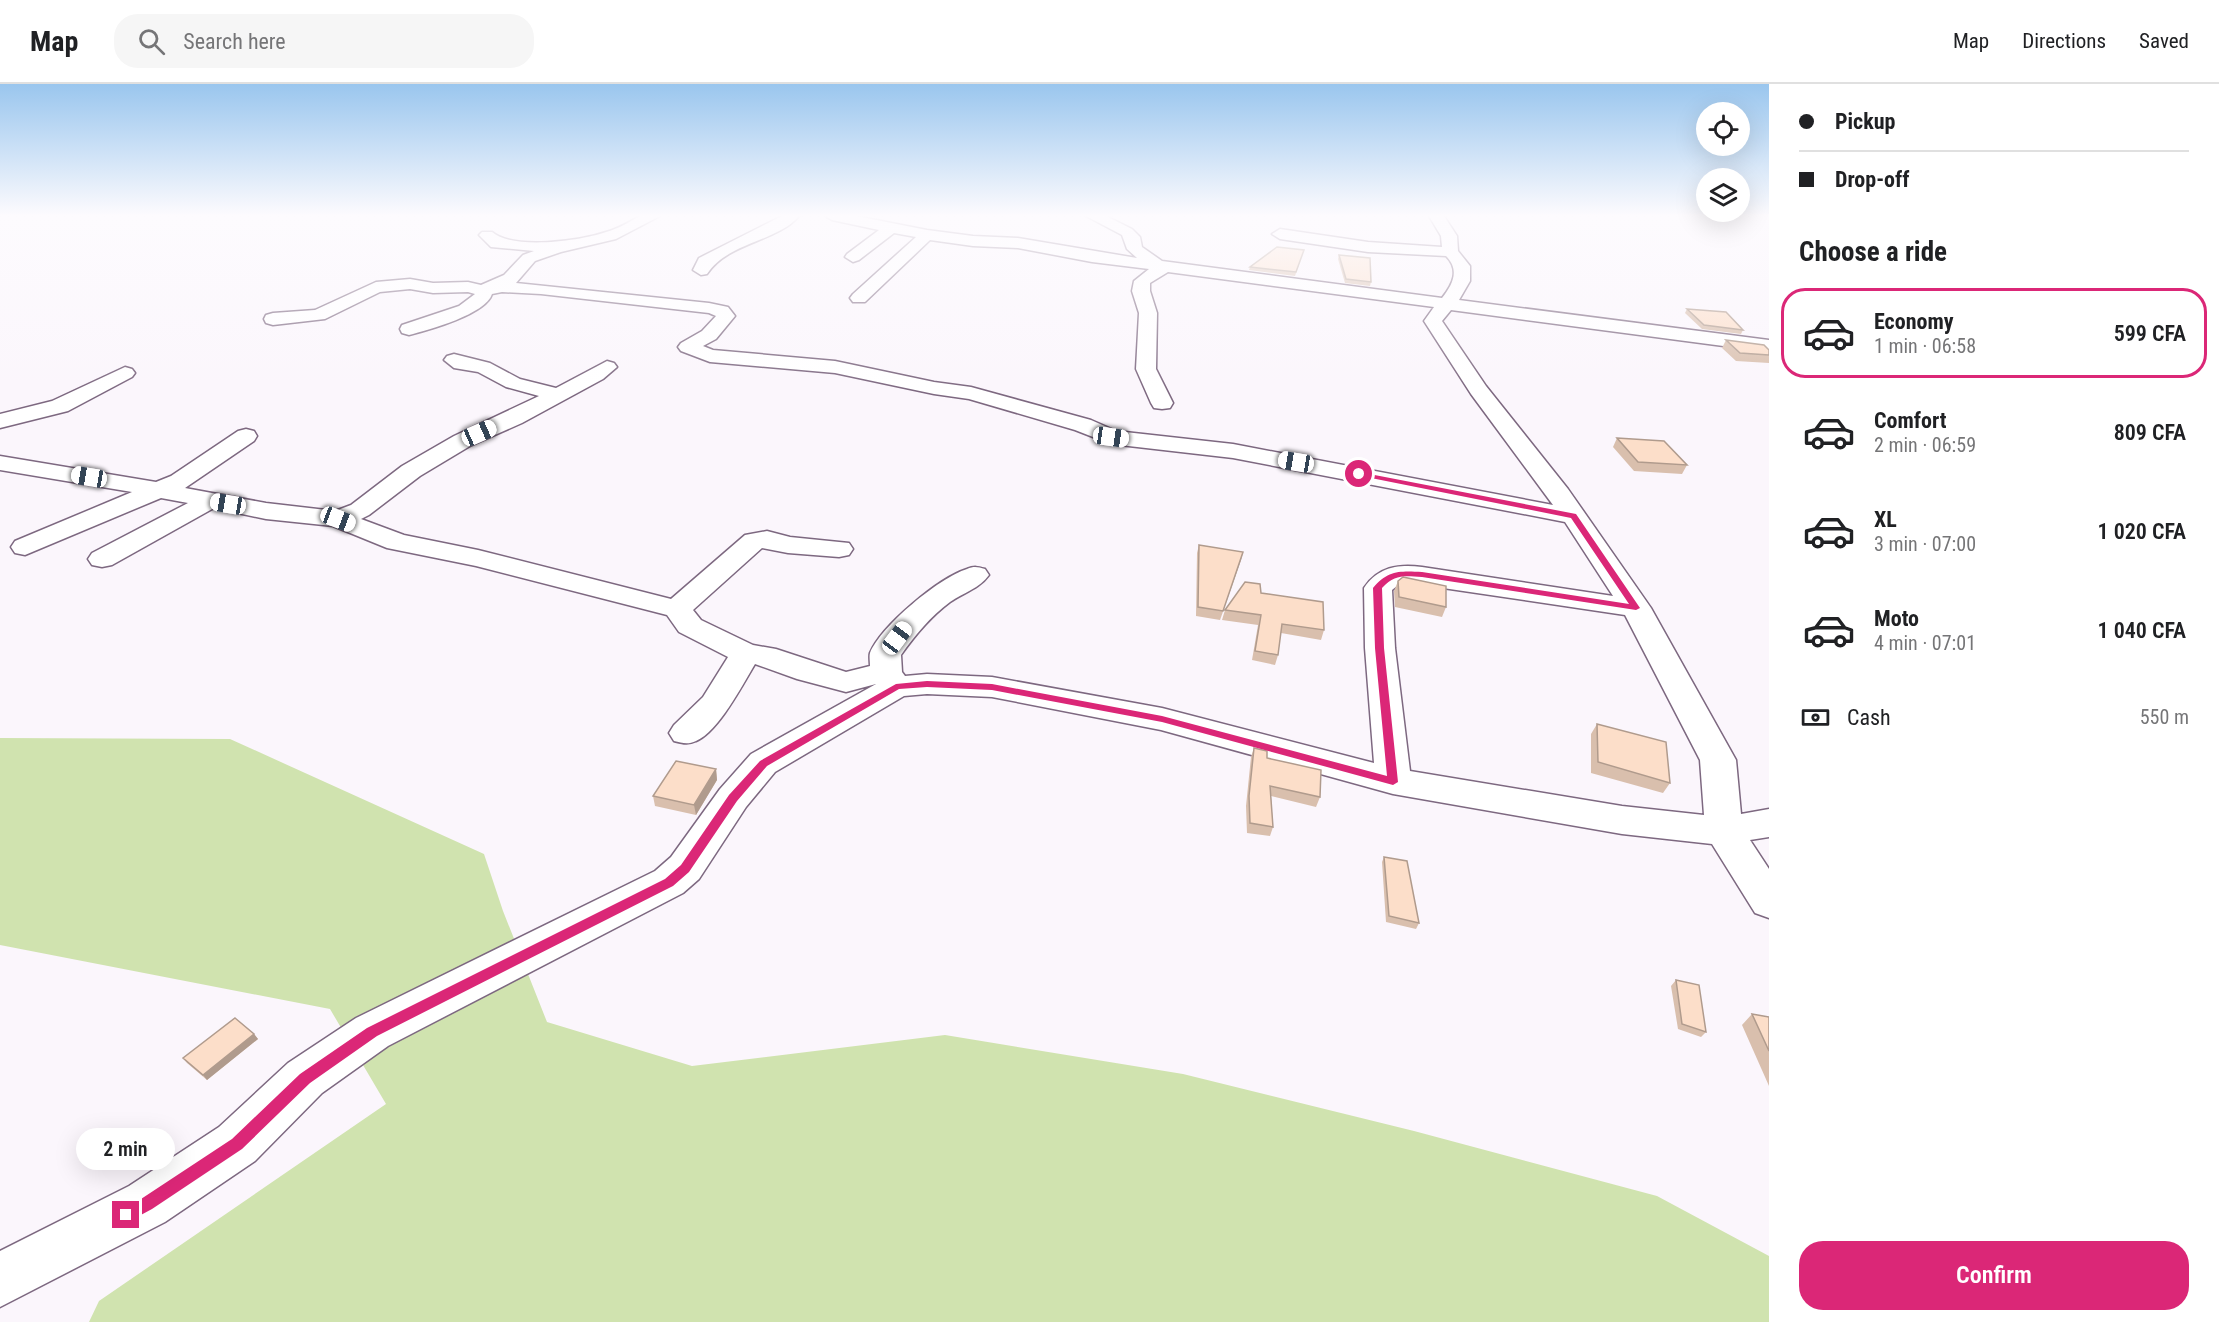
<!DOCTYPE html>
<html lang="en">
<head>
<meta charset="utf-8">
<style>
  :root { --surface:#fff; --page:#f6f6f6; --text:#202124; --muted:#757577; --line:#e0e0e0; --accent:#db2777 }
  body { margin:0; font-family:"Roboto Condensed",sans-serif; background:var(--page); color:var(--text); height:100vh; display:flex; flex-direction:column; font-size:22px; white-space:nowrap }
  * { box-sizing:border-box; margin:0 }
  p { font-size:20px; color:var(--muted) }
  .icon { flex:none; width:33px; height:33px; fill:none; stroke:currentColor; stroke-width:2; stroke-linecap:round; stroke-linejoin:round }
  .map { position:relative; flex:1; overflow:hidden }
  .drawer { display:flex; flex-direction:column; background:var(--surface); width:450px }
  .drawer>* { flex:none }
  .guide { display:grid; align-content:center; height:132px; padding:0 30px; background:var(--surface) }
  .buttons { position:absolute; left:1696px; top:18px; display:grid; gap:12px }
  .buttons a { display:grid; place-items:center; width:54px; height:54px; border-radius:50%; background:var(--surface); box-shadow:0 6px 24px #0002; font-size:30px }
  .end { position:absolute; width:27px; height:27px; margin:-14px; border:8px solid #db2777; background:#fff; box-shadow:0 0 0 3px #fff }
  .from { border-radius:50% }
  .bubble { position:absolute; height:42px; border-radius:21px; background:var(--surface); box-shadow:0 6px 24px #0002; font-size:20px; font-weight:600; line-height:42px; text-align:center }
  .car { position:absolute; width:18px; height:36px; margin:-18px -9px; border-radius:8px; box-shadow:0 0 4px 2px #0007; background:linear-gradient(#fff 24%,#345 0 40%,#fff 0 76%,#345 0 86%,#fff 0) }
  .guide b { display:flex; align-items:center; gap:21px; height:57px; font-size:22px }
  .guide b+b { border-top:2px solid var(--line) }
  .guide i { width:15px; height:15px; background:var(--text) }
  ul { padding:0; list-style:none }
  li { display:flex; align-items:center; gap:18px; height:90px; margin:0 12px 9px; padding:0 18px; border:3px solid transparent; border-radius:24px }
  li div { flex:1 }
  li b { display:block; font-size:22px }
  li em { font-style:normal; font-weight:600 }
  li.current { border-color:var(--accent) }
  li>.icon { width:54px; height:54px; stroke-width:1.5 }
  h2 { padding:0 30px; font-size:27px; line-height:72px }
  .pay { display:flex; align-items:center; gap:15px; height:66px; padding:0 30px; font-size:22px }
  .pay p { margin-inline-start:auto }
  .cta { display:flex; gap:12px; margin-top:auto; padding:12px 30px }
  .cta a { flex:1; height:69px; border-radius:24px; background:var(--accent); color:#fff; font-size:24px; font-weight:600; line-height:69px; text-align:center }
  header { display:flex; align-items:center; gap:36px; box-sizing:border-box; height:84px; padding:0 30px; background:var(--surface); border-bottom:2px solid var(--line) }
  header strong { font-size:28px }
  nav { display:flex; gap:33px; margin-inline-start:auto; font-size:21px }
  .search { width:420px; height:54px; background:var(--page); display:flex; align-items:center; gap:15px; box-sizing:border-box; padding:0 21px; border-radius:24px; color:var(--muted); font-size:22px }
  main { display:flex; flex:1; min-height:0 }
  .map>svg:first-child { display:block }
  .green { fill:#d0e3af }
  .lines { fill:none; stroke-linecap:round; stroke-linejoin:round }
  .minor-casing { stroke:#7d6880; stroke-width:3 }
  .minor { fill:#fff; fill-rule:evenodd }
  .wall { fill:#d9bfad }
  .shaded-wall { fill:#b09b8d }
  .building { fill:#fcdec9; stroke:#b09b8d; stroke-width:1.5 }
  .route { fill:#db2777 }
</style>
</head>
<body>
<header>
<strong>Map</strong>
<div class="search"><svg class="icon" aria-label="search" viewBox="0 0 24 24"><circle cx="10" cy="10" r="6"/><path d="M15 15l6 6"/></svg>Search here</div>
<nav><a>Map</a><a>Directions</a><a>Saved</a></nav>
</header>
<main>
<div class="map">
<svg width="1769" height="1238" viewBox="0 0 1769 1238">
  <rect width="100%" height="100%" fill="#fbf6fc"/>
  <!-- green -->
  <path class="green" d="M0,654L230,655L484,770L503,827L547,938L692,982L945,951L1183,990L1414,1047L1657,1112L1769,1172V1238H89L99,1217L386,1020L330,925L0,861Z"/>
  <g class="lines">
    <defs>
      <path id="minor" d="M640,132H660L616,155L561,168L535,177L516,199L709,219L728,223L735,232L716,255L703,262L713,266L835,277L934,298L971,303L1091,336L1116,347L1233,360L1553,421L1471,310L1424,237L1434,223L1168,188L1150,199V207L1157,229L1156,285L1173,319L1170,324L1162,325L1154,324L1151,319L1136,285L1139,229L1132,207L1134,197L1149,185L1092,178L1018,164L973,162L930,156L865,218H853L850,214L853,210L916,153L894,149L859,176L853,178L845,173L847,170L879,146L832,136L825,132H856L927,146L973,152L1018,154L1137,174L1127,165L1122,151L1086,132H1106L1132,145L1140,153L1142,163L1162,177L1442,214C1453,200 1460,186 1446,172L1368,168L1280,155L1272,150L1280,145L1368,158L1442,163L1441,152L1429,132H1444L1457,152L1458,167L1470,182V197L1459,216L1769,256V268L1451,226L1442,237L1486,302L1568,405L1651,524L1736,676L1741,730L1769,725V753L1750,756L1769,785V834L1755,829L1712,760L1622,750L1393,710L1161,646L992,613L927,610L904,612L775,688L746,723L699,795L683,809L388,962L322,1009L255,1077L165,1138L0,1223V1167L129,1102L219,1043L288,979L356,934L655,787L671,773L720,705L751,670L876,600L846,608L797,595L755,580C743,600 718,648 696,657C688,661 682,659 674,657L669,649L674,641L703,613L728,573L679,548L667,531L476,482L387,464L333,442L266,435L214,424L112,481L102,483L92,481L88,475L92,469L188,419L161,414L25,471L15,469L11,463L15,457L132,408L0,386V372L156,398L171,392L238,347L246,345L254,347L257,352L254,357L185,404L266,419L335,427L351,421L402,382L454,352L539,312L506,303L478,288L454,284L444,276L447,272L454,270L490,279L520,295L556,304L607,277L614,279L617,283L603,295L522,339L470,362L420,392L369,431L361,435L404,451L478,466L671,515L745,451L767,447L790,453L849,459L853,465L849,471L839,473L788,469L762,464L693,526L701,536L753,561L776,565L846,588L870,582C870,578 869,572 870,569C882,541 939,494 967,485C974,482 978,483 985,485L989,491C980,504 963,509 950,518C930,533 915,551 901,571L902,588L905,592L927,590L992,593L1162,624L1374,679L1365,564L1364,504C1378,483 1398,480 1422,483L1613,512L1565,438L1233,374L1111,360L1075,346L969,315L934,310L835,289L710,278L681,267L678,263L681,259L702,247L716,232L709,229L541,210L502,208L492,210C486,230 429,246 409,251L402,249L400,245L402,241L459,222L475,210L468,208L433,209L410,205L380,208L325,235L273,241L266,239L264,235L266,231L273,229L315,226L376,198L410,195L433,199L468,198L481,201L504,191L523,171L534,167L491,163L479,151L482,148H492C513,166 580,157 606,148C618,145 629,138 640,132ZM1402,498L1625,531L1700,676L1704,731L1622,722L1410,687L1395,564L1392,506Z
        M782,132H799C777,158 728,158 707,190L701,191L693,186L699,174Z
        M125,283L132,285L135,289L132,293L68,327L0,344V330L52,317Z"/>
    </defs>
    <!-- minor casing -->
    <use href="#minor" class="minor-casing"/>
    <!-- minor -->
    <use href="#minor" class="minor"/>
  </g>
  <!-- wall -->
  <path class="wall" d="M1304,166L1295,192L1249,186L1250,183Z
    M1339,171L1371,198L1370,202L1345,199L1338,175Z
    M1687,225L1743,246L1741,250L1702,245L1685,229Z
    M1726,256L1769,266V279L1736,277L1722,264Z
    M1617,354L1687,381L1682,390L1634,387L1613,363Z
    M1199,461L1243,468L1220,536L1196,532L1197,469Z
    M1398,497L1446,523L1442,533L1395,523L1394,507Z
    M1261,509L1324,546L1321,556L1281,549L1278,571L1275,581L1252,576L1258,541L1222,536L1225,526Z
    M1597,640L1670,699L1663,709L1591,689V650Z
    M1254,664L1320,713L1316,723L1271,712L1273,743L1270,752L1247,749L1246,722L1251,673Z
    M716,685L717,696L696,731L655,722L653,712Z
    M1384,773L1419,839L1416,845L1386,838L1382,778Z
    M1676,896L1706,948L1701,953L1678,945L1671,902Z
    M1752,930L1769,933V1002L1742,941Z
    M254,950L258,955L207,996L187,979L183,974Z"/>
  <!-- shaded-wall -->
  <path class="shaded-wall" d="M1243,468L1241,476L1220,536L1223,527Z
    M716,685L717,696L696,731L694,721Z
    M254,950L258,955L207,996L203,991Z"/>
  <!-- building -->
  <path class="building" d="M1277,163L1304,166L1296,188L1250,183Z
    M1339,171L1370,174L1371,198L1346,195Z
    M1687,225L1726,228L1743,246L1704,241Z
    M1726,256L1764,261L1769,266V271L1740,269Z
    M1617,354L1664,357L1687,381L1638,378Z
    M1199,461L1243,468L1223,527L1198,523Z
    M1403,493L1446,502V523L1399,513L1398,497Z
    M1245,498L1260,500L1261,509L1323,518L1324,546L1282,540L1278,571L1255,567L1261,531L1225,526Z
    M1597,640L1666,658L1670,699L1598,678Z
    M1254,664L1267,667V674L1321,686L1320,713L1270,702L1273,743L1250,739L1249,712Z
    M676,677L716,685L694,721L653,712Z
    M1384,773L1407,777L1419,839L1389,832Z
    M1676,896L1699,901L1706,948L1682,940Z
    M1752,930L1769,933V967Z
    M235,934L254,950L203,991L183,974Z"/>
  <!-- sky -->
  <linearGradient id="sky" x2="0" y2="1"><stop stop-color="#9ac6ee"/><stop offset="0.43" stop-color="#fdfbfe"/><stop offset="1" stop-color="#fdfbfe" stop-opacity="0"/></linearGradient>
  <rect width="1769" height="306" fill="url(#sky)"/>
  <!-- route -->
  <path class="route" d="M1359,388L1576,430L1640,524L1636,526L1422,493C1404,492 1395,490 1382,504L1384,564L1398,698L1393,701L1162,638L992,606L927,603L899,605L767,682L737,717L689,788L673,802L377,952L310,999L242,1065L152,1125L126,1139L120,1136L118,1131L120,1125L141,1115L232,1055L300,990L367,944L665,795L681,781L729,711L760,677L896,600L927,597L992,600L1162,632L1387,692L1375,564L1373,504C1388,486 1400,487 1422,488L1629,520L1571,434L1356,391Z"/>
</svg>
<div class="buttons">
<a><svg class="icon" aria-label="locate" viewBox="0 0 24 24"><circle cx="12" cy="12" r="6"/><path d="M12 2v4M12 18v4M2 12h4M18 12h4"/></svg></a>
<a><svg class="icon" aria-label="layers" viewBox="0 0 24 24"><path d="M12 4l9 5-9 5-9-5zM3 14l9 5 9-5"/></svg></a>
</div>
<i class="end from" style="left:1359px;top:390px"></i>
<i class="end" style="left:126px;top:1131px"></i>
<div class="bubble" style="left:76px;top:1044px;width:99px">2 min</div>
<i class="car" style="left:479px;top:349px;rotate:66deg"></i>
<i class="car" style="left:1111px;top:353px;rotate:98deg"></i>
<i class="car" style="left:1296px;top:378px;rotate:280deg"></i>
<i class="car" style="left:89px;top:393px;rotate:280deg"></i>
<i class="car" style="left:228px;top:420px;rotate:280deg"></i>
<i class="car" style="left:338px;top:435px;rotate:111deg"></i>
<i class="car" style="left:897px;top:554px;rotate:37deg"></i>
</div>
<section class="drawer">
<div class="guide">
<b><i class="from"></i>Pickup</b>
<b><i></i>Drop-off</b>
</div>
<h2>Choose a ride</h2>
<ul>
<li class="current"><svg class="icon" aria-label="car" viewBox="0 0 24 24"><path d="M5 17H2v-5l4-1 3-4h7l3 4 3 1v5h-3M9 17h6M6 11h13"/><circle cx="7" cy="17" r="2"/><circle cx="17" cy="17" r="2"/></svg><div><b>Economy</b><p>1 min · 06:58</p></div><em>599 CFA</em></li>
<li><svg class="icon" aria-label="car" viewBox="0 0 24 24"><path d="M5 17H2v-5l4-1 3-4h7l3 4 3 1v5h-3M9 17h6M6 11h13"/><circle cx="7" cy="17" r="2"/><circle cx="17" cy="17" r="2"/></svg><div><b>Comfort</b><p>2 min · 06:59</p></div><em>809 CFA</em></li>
<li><svg class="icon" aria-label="car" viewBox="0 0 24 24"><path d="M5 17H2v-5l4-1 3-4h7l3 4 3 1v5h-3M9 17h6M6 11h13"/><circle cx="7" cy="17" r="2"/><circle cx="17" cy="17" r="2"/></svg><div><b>XL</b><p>3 min · 07:00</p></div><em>1 020 CFA</em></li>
<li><svg class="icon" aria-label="car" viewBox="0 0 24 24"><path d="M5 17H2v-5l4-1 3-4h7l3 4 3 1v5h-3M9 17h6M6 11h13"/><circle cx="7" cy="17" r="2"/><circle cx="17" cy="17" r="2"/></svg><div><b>Moto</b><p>4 min · 07:01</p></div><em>1 040 CFA</em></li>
</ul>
<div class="pay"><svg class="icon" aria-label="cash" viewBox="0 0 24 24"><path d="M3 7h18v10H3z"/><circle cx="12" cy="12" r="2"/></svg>Cash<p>550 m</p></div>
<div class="cta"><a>Confirm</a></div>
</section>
</main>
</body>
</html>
